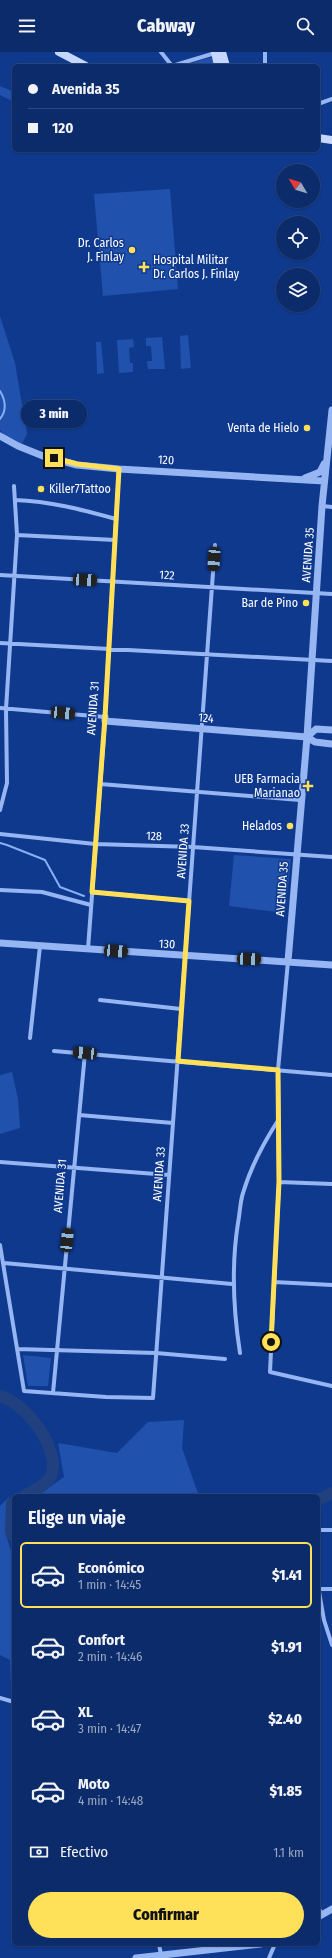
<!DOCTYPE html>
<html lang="es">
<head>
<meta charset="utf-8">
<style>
  :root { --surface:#0b2b6a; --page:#193772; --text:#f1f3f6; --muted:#9aa7c1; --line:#2b477e; --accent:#ffe058 }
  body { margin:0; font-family:"Fira Sans Condensed",sans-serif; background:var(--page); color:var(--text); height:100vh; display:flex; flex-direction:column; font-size:15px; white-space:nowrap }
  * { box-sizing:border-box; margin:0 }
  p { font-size:13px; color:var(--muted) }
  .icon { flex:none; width:22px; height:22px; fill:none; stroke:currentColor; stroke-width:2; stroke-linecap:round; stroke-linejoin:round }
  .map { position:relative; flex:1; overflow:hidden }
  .panel { position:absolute; left:12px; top:1442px; width:308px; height:452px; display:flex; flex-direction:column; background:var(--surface); border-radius:6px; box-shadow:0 1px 3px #0004,0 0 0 1px var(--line) }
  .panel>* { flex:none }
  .guide { position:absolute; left:12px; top:12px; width:308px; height:88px; border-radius:6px; box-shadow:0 1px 3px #0004,0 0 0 1px var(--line); display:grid; align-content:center; height:88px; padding:0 16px; background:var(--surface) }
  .needle { width:26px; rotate:308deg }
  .controls { position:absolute; left:276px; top:112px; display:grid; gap:8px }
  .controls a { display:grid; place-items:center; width:44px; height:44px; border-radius:50%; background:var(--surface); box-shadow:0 1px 3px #0004,0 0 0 1px var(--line); font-size:20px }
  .end { position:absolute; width:18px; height:18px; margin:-9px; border:5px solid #ffe058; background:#111; box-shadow:0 0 0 2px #111 }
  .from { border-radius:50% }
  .bubble { position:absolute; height:28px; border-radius:14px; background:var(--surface); box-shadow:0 1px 3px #0004,0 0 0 1px var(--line); font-size:13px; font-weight:800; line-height:28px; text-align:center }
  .car { position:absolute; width:12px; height:24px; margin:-12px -6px; border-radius:5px; box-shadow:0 0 3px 1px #0007; background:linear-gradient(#222 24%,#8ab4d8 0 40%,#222 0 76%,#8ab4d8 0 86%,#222 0) }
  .guide b { display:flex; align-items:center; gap:14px; height:38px; font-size:15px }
  .guide b+b { border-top:1px solid var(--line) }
  .guide i { width:10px; height:10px; background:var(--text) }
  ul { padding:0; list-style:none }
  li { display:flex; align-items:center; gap:12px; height:66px; margin:0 8px 6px; padding:0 8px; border:2px solid transparent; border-radius:6px }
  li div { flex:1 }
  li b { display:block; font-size:15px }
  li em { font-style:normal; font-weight:800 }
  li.selected { border-color:var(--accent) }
  li>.icon { width:36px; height:36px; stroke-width:1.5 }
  h2 { padding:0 16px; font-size:18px; line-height:48px }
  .pay { display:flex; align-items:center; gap:10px; height:44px; padding:0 16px; font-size:15px }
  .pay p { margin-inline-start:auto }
  .primary-button { display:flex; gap:8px; margin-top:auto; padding:8px 16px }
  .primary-button a { flex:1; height:46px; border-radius:24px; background:var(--accent); color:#111; font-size:16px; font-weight:800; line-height:46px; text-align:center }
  header { display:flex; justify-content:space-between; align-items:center; height:52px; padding:0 16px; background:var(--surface); font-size:18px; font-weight:800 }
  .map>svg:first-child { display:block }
  .green { fill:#2051ad }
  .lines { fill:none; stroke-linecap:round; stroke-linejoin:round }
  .stream { stroke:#87aff7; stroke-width:2 }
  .river { stroke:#21407f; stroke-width:12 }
  .minor { stroke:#96b6f3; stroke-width:4 }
  .tertiary { stroke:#96b6f3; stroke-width:7 }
  .secondary { stroke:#c5d7fd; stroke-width:8 }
  .route { stroke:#ffe058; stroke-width:5 }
  .poi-dot { fill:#ffe058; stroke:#0f398d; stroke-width:1.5 }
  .labels { text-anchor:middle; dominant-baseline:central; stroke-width:3; stroke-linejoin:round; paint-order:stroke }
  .poi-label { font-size:12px; fill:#fff; stroke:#0f398d; text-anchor:end }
  .street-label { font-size:12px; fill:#fff; stroke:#0f398d }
</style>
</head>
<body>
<header><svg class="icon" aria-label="menu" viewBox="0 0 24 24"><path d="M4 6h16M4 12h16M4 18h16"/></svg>Cabway<svg class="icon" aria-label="search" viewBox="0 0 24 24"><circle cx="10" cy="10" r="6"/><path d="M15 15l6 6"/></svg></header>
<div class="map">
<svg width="332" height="1906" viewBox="0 0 332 1906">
  <rect width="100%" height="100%" fill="#0f398d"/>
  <!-- green -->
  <path class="green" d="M212,5L215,14H181Z
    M0,34L14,40V50L0,43Z
    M170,137L178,237L103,244L94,142Z
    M0,264L15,311L27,382L22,392L10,390L0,378Z
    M188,283L191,316L181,317L180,284Z
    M162,285L165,317H148L147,309H152L151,294H146V286Z
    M133,287L134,295L129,296L130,311H133V320L119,321L117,288Z
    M96,290H101L104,321L97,322Z
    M234,803L291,807L285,861L229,854Z
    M12,1020L18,1047L20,1076L0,1082V1023Z
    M23,1303L51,1306L48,1334H28Z
    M184,1368L182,1396L199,1444H37L64,1425L58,1391L117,1401L148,1370Z
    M9,1445L6,1483L14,1508V1636L11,1635L10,1608L0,1603V1454Z"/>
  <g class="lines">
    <!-- stream -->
    <path class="stream" d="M0,339C6,349 7,358 0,367
      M0,791L7,793L45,808L60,835L84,844"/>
    <!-- river -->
    <path class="river" d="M0,1344C25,1350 62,1398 51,1424C47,1433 32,1439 24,1444
      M318,1448L332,1441
      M14,1450L12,1451L11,1480L14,1485"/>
    <!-- minor -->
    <path class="minor" d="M161,0L172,14
      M172,14L215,1
      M265,14V0
      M318,52L332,47
      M15,448C50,449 83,458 116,467
      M322,454L332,455
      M17,483L115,488
      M0,523L332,542
      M0,591L332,609
      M0,656L105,665L119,417
      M100,732L300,748
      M0,758L7,731L6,657L17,483L14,434
      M0,782L95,792L193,795L332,805
      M0,838L42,840L91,853
      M92,840L189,849
      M88,897L105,669
      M288,909L278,1018L279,1130L270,1320L332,1334
      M100,948L181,957
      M30,986L40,894
      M54,999L332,1023
      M79,1063L173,1071
      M0,1110L169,1123
      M279,1130L332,1132
      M0,1193L24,1339L106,1345L153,1346L215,493
      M4,1211L232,1232
      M274,1230L332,1233
      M17,1297L156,1301L225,1307
      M240,1301C233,1256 231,1215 238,1171C240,1161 240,1150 243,1141C251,1114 264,1090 279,1067
      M53,1341L85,1001
      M318,1478H332
      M318,1534L324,1568L332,1593
      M318,1537H332
      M0,1646L14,1650
      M318,1855L322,1863
      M159,1892L161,1903
      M269,1906L275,1892"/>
    <!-- tertiary -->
    <path class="tertiary" d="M0,384L18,394L43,404L77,413L119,417L324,429
      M305,426L320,420L324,412
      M105,665V669L307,685L315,690L332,692
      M307,685L316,677L332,678
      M0,891L332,913
      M288,909L307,685L322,454L332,358
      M318,1865L332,1857
      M136,1906L261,1892"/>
    <!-- secondary -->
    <path class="secondary" d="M59,0L86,14
      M215,0L218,14
      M222,0L226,14
      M318,86L332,88"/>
  </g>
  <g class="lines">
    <!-- route -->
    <path class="route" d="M54,406L77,412L119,417L105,665L92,840L189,849L178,1009L278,1018L279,1130L271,1290"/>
  </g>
  <!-- markers -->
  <g class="poi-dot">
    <circle cx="132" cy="198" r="4"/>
    <path d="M142 209h4v4h4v4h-4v4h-4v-4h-4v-4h4z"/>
    <circle cx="307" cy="376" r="4"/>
    <circle cx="41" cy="437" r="4"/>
    <circle cx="306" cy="551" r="4"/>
    <path d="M306 728h4v4h4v4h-4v4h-4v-4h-4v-4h4z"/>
    <circle cx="290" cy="774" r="4"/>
  </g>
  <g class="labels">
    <!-- poi labels -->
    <g class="poi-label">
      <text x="124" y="191">Dr. Carlos<tspan x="124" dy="14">J. Finlay</tspan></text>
      <text x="153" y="208" text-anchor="start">Hospital Militar<tspan x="153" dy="14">Dr. Carlos J. Finlay</tspan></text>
      <text x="299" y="376">Venta de Hielo</text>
      <text x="49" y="437" text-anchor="start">Killer7Tattoo</text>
      <text x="298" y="551">Bar de Pino</text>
      <text x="300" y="727">UEB Farmacia<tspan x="300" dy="14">Marianao</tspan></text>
      <text x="282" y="774">Helados</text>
    </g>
    <!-- street labels -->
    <g class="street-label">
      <text transform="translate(166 408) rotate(3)">120</text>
      <text transform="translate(308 503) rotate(-86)">AVENIDA 35</text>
      <text transform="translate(167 523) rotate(4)">122</text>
      <text transform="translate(93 656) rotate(-86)">AVENIDA 31</text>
      <text transform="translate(206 666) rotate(5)">124</text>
      <text transform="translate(154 784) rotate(2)">128</text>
      <text transform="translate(183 799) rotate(-86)">AVENIDA 33</text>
      <text transform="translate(282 837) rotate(-86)">AVENIDA 35</text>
      <text transform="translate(167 892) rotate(4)">130</text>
      <text transform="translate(159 1122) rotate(-86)">AVENIDA 33</text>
      <text transform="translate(60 1134) rotate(-85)">AVENIDA 31</text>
    </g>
  </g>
</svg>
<div class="controls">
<a><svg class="needle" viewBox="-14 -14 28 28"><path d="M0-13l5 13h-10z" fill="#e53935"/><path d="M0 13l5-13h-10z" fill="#9aa7c1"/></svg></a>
<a><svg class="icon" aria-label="locate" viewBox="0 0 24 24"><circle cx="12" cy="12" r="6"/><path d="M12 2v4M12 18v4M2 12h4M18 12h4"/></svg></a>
<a><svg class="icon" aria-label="layers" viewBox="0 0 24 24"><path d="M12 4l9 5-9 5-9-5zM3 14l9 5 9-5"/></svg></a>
</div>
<i class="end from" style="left:271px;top:1290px"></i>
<i class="end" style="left:54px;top:406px"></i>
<div class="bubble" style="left:21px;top:348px;width:66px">3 min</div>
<i class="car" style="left:214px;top:507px;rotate:184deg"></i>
<i class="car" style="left:85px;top:528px;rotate:93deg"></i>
<i class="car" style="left:63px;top:661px;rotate:95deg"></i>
<i class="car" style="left:116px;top:899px;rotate:94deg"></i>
<i class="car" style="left:249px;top:907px;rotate:92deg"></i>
<i class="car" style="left:85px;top:1001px;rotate:275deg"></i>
<i class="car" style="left:67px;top:1188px;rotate:6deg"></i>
<div class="guide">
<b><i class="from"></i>Avenida 35</b>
<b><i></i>120</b>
</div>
<section class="panel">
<h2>Elige un viaje</h2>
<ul>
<li class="selected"><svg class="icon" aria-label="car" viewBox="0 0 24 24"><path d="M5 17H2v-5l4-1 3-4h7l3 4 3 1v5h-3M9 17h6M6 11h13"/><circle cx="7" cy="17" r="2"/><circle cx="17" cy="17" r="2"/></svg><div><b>Económico</b><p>1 min · 14:45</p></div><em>$1.41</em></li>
<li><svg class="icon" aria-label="car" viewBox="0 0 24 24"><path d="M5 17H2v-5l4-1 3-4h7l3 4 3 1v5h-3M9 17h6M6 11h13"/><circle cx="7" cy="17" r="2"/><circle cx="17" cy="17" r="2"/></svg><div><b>Confort</b><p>2 min · 14:46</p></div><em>$1.91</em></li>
<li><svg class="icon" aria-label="car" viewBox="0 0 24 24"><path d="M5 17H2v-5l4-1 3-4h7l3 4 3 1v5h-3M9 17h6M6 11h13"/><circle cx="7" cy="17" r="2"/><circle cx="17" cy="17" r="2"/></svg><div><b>XL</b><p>3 min · 14:47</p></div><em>$2.40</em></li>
<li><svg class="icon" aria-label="car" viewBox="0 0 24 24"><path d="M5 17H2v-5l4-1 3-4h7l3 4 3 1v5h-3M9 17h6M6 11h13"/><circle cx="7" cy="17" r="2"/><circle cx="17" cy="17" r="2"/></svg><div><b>Moto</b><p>4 min · 14:48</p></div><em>$1.85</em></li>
</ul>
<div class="pay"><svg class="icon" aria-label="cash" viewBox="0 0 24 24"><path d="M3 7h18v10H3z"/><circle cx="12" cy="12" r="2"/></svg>Efectivo<p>1.1 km</p></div>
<div class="primary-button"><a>Confirmar</a></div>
</section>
</div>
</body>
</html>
